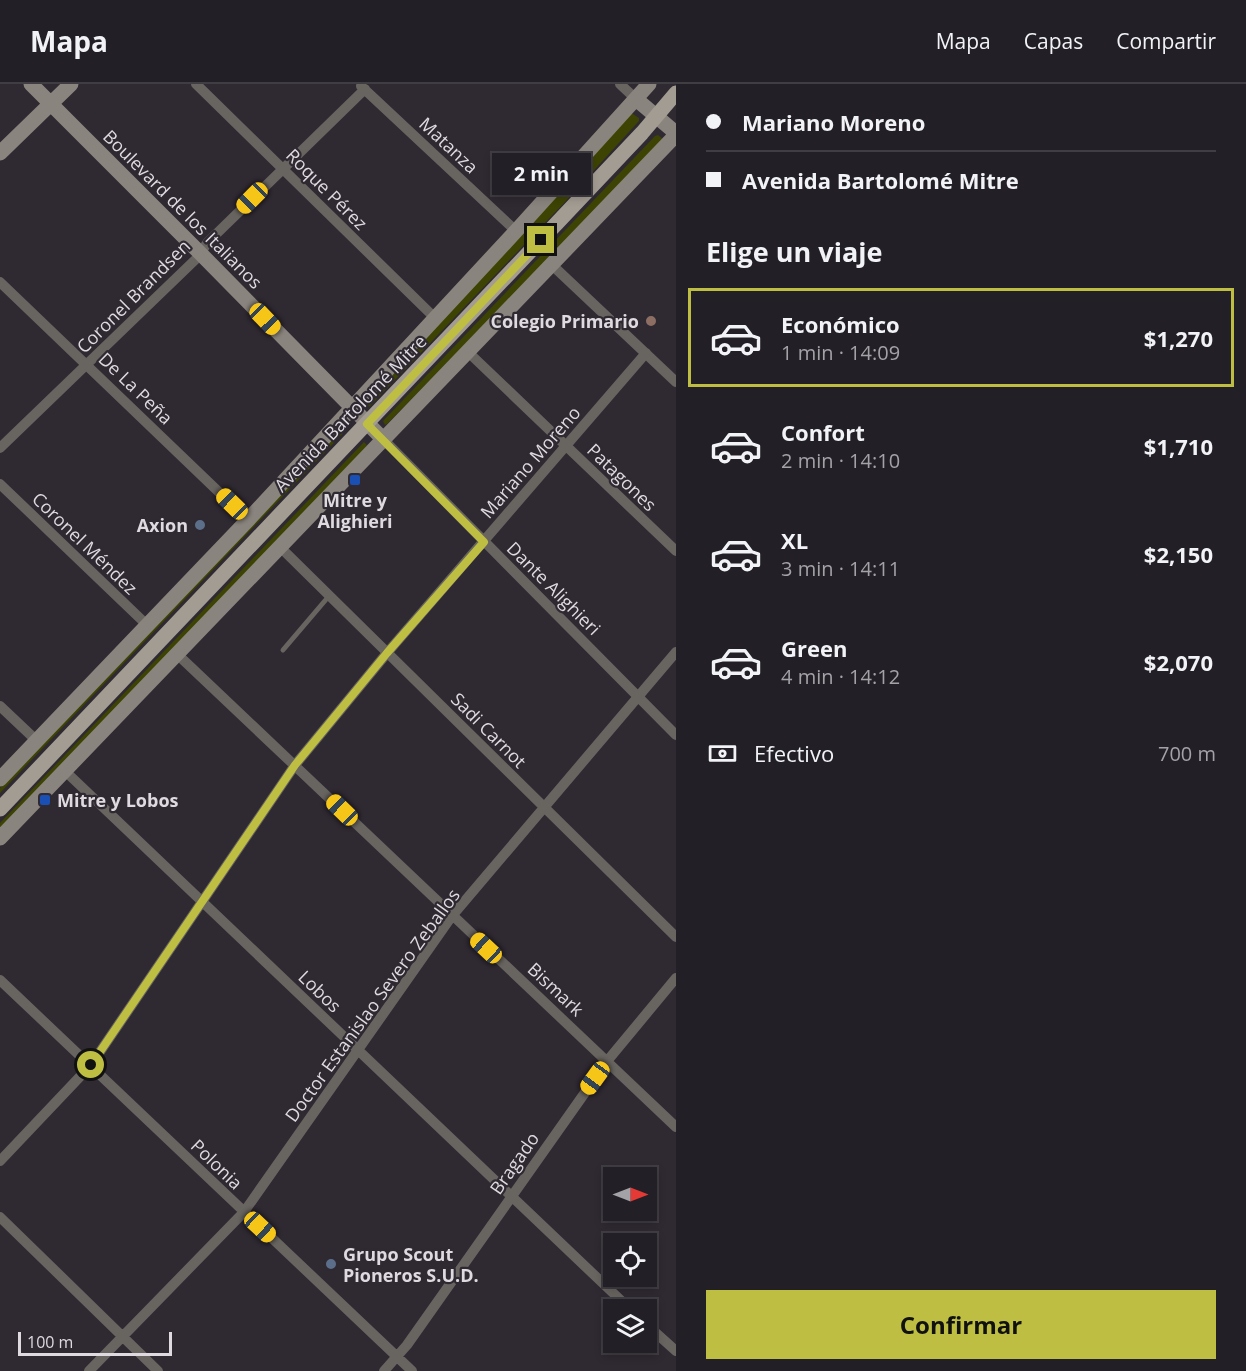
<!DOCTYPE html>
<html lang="es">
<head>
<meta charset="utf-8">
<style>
  :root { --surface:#231f26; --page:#2f2c32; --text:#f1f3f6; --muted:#a3a2a7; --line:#403d43; --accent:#bebf42 }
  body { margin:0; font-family:"Open Sans",sans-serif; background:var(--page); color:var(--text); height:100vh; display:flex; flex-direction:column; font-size:22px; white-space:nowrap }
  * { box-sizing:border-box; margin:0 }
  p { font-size:20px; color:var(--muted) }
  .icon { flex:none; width:33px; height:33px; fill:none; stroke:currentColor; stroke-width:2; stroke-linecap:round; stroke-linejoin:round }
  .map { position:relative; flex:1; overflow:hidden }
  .details { display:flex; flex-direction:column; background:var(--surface); width:570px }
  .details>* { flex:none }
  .hud { display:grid; align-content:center; height:132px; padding:0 30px; background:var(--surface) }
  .needle { width:39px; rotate:90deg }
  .fabs { position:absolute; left:603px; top:1083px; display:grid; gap:12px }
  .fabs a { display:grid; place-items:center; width:54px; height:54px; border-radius:0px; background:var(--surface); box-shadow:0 3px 9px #0003,0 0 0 2px var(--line); font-size:30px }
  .scale { position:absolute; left:18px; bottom:15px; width:154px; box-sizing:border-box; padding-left:6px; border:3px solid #dedae0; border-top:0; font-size:16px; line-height:21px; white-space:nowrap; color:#dedae0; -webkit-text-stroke:4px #2f2932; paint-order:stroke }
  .end { position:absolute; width:27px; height:27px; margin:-14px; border:8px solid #bebf42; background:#111; box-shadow:0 0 0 3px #111 }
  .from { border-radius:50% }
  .bubble { position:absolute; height:42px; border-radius:0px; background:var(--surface); box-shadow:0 3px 9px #0003,0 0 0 2px var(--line); font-size:20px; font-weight:700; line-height:42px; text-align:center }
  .car { position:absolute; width:18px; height:36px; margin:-18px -9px; border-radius:8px; box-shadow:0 0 4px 2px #0007; background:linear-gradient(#f5c518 24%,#345 0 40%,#f5c518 0 76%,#345 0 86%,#f5c518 0) }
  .hud b { display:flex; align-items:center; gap:21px; height:57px; font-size:22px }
  .hud b+b { border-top:2px solid var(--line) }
  .hud i { width:15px; height:15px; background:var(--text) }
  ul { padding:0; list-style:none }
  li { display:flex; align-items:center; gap:18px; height:99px; margin:0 12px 9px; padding:0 18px; border:3px solid transparent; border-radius:0px }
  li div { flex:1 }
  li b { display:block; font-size:22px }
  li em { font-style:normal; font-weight:700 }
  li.active { border-color:var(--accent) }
  li>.icon { width:54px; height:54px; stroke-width:1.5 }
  h2 { padding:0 30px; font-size:27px; line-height:72px }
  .pay { display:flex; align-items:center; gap:15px; height:66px; padding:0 30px; font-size:22px }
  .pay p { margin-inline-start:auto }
  .cta { display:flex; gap:12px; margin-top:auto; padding:12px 30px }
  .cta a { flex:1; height:69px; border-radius:0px; background:var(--accent); color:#111; font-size:24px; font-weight:700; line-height:69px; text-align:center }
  header { display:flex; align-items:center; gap:36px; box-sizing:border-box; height:84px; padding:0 30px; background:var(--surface); border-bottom:2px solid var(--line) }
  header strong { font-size:28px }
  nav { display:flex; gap:33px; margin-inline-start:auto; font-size:21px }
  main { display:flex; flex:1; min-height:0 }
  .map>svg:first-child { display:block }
  .green { fill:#3d4302 }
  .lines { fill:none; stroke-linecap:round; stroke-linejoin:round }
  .lane { stroke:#686460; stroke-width:5 }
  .street { stroke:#686460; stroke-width:10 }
  .secondary { stroke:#89847d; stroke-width:15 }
  .primary { stroke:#a39c93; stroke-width:15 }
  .route { stroke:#bebf42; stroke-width:8 }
  .education-dot { fill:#8d6e63; stroke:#2f2932; stroke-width:2 }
  .transit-dot { fill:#1a4fb4; stroke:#2f2932; stroke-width:2 }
  .service-dot { fill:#5c6f8a; stroke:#2f2932; stroke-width:2 }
  .labels { text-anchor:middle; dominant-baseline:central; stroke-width:4.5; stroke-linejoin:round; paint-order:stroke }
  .street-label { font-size:18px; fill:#dedae0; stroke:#2f2932 }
  .poi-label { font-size:18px; font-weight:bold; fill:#dedae0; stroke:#2f2932; text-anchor:end }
</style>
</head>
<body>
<header>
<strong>Mapa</strong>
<nav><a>Mapa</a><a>Capas</a><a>Compartir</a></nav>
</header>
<main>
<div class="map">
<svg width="676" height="1287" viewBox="0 0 676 1287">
  <rect width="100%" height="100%" fill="#2f2932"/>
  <!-- green -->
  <path class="green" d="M630,30H633L639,34V37L565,118L369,323L367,322V319Z
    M658,51L663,55V58L387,340L385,341L383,337L655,52Z
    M345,342L348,344L0,709V704Z
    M364,358L367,361L365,364L0,746V739Z"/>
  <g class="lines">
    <!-- lane -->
    <path class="lane" d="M283,566L329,512"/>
    <!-- street -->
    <path class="street" d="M196,0L435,234
      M620,0L636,15
      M361,2L516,147
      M551,180L676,298
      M0,198L248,436
      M468,268L676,467
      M383,355L676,651
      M0,364L196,175L208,158L365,5
      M0,400L147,541
      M279,462L676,853
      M177,570L676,1043
      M0,622L37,657
      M65,687L631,1226
      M0,896L412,1287
      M0,1077L91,981L295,681L387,569L646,269
      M0,1133L158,1287
      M646,1240L676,1267
      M89,1287L244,1128L452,832L676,568
      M384,1287L407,1261L608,976L676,894"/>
    <!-- secondary -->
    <path class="secondary" d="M31,0L200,169L383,355
      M636,15L676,49
      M0,69L71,0
      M0,695L248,436L516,147L649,0
      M0,754L676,51"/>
    <!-- primary -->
    <path class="primary" d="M0,725L557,139L642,49L676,9"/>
  </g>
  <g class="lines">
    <!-- route -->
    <path class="route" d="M91,981L295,681L387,569L484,458L367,340L541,156"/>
  </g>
  <!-- markers -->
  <circle class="education-dot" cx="651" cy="237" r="6"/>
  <g class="transit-dot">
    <rect x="349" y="390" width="12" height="12" rx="3"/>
    <rect x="39" y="710" width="12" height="12" rx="3"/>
  </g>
  <g class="service-dot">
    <circle cx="200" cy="441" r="6"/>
    <circle cx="331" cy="1180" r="6"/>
  </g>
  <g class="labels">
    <!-- street labels -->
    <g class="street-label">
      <text transform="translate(449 61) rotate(43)">Matanza</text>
      <text transform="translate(327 105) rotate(45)">Roque Pérez</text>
      <text transform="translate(183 125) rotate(45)">Boulevard de los Italianos</text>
      <text transform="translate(133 212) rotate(-45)">Coronel Brandsen</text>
      <text transform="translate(136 304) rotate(44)">De La Peña</text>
      <text transform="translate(350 329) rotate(-46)">Avenida Bartolomé Mitre</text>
      <text transform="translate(530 378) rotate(-49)">Mariano Moreno</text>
      <text transform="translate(622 393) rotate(44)">Patagones</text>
      <text transform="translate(85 459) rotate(44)">Coronel Méndez</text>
      <text transform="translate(554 504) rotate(45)">Dante Alighieri</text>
      <text transform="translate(489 646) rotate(45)">Sadi Carnot</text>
      <text transform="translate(556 905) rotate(43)">Bismark</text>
      <text transform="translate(320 907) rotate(44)">Lobos</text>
      <text transform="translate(372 921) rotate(-54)">Doctor Estanislao Severo Zeballos</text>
      <text transform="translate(514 1079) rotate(-55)">Bragado</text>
      <text transform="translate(217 1080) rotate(44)">Polonia</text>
    </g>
    <!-- poi labels -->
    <g class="poi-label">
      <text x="639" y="237">Colegio Primario</text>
      <text x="355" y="416" text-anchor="middle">Mitre y<tspan x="355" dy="21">Alighieri</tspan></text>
      <text x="188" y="441">Axion</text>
      <text x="57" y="716" text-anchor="start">Mitre y Lobos</text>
      <text x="343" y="1170" text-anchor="start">Grupo Scout<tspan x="343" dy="21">Pioneros S.U.D.</tspan></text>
    </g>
  </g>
</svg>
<div class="fabs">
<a><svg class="needle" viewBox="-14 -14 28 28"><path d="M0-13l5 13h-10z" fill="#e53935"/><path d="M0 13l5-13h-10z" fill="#a3a2a7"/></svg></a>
<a><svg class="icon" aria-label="locate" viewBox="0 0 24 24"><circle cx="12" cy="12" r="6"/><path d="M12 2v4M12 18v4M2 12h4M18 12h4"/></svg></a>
<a><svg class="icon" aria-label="layers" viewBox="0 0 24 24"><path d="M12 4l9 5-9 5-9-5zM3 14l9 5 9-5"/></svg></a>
</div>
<div class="scale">100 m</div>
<i class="end from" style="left:91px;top:981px"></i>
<i class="end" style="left:541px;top:156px"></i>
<div class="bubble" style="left:492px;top:69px;width:99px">2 min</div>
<i class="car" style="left:252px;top:114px;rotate:225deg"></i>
<i class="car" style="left:265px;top:235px;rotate:136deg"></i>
<i class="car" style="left:232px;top:420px;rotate:314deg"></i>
<i class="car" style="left:342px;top:726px;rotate:314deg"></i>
<i class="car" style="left:486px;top:864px;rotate:313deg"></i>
<i class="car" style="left:595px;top:994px;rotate:216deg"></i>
<i class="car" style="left:260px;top:1143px;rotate:133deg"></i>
</div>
<section class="details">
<div class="hud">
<b><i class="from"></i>Mariano Moreno</b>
<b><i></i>Avenida Bartolomé Mitre</b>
</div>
<h2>Elige un viaje</h2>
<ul>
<li class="active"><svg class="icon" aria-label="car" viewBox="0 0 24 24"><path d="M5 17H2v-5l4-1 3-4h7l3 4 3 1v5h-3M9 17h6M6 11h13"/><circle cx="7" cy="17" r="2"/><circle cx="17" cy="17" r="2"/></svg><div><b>Económico</b><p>1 min · 14:09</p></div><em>$1,270</em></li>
<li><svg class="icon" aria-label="car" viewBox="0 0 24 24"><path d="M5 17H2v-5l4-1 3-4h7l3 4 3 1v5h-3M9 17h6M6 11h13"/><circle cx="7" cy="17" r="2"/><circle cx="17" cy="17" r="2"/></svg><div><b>Confort</b><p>2 min · 14:10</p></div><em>$1,710</em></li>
<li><svg class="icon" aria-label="car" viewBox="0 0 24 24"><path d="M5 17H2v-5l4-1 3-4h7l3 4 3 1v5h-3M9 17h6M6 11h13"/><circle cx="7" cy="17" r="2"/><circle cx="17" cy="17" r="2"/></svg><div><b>XL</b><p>3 min · 14:11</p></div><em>$2,150</em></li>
<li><svg class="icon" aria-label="car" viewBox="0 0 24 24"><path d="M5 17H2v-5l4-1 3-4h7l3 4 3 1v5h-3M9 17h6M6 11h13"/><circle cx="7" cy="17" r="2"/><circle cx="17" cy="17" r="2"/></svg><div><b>Green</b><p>4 min · 14:12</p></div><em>$2,070</em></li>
</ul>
<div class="pay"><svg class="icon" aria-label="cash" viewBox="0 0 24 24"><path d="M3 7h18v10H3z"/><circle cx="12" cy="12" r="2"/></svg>Efectivo<p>700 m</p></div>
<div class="cta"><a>Confirmar</a></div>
</section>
</main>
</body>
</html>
